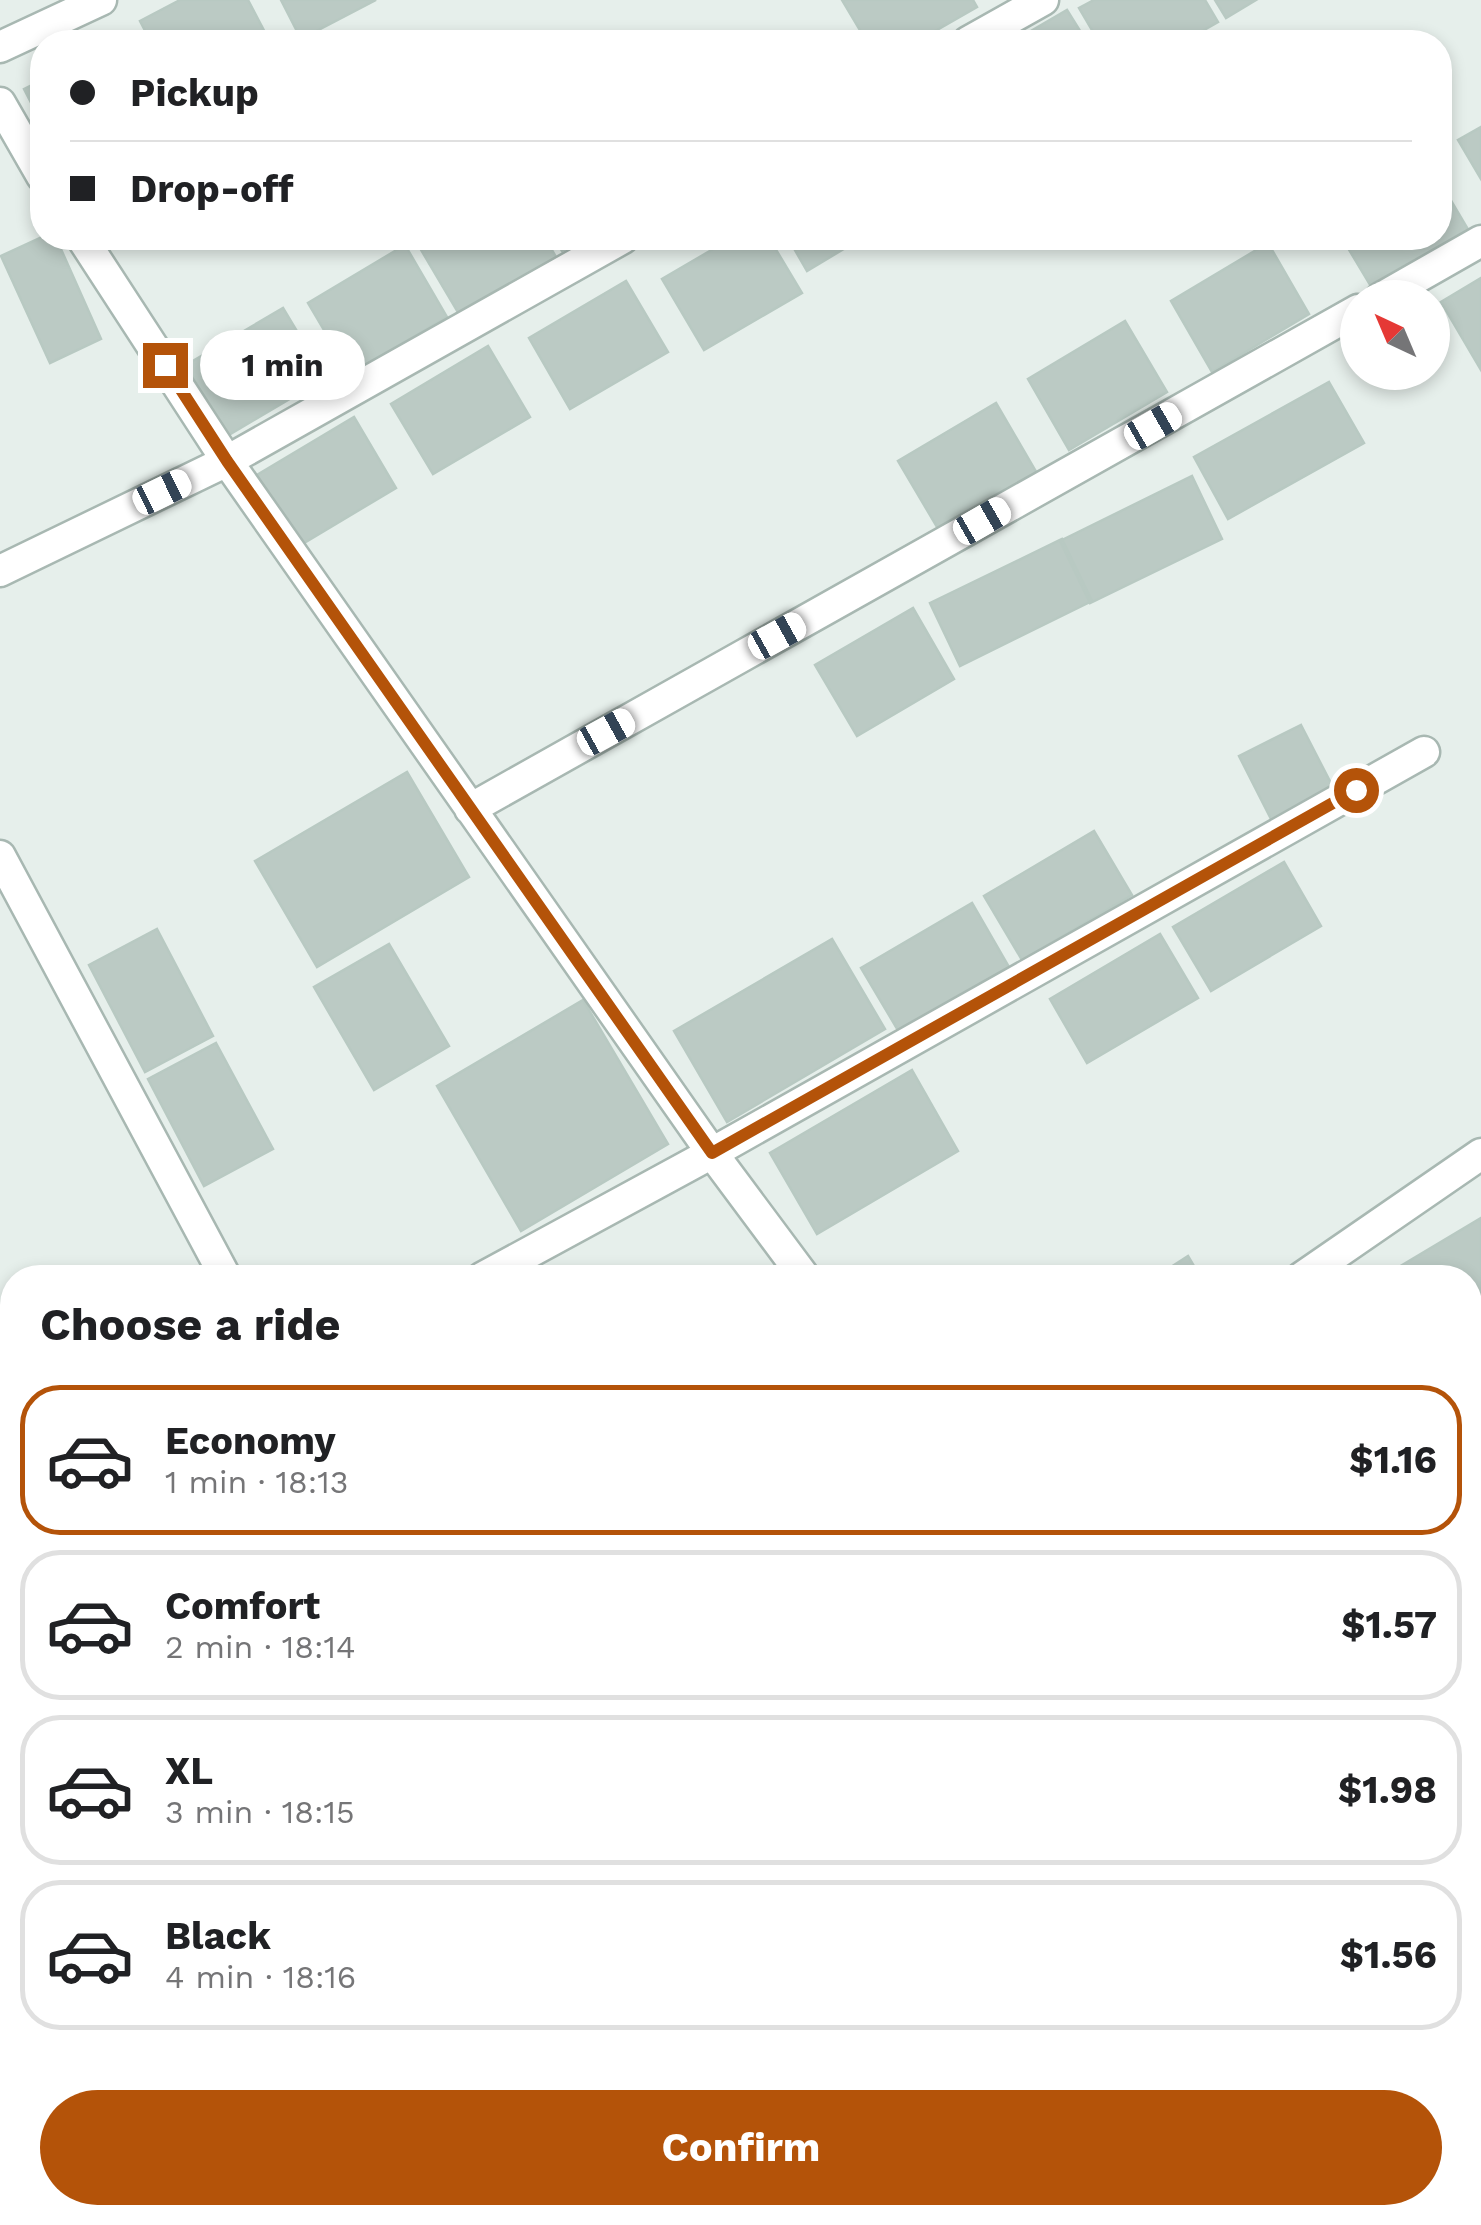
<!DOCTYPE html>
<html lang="en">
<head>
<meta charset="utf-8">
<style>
  :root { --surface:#fff; --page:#f2f2f2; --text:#202124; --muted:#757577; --line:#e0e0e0; --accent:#b45309 }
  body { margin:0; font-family:"Work Sans",sans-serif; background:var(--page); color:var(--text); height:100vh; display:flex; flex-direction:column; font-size:38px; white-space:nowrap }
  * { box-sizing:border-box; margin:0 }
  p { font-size:32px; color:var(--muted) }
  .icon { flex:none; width:55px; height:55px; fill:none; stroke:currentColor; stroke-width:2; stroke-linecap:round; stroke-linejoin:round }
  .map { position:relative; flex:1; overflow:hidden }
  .side { position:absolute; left:0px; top:1265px; width:1482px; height:960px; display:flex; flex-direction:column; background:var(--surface); border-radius:40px 40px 0 0; box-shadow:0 5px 15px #0003 }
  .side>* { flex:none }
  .hud { position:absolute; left:30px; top:30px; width:1422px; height:220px; border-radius:40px; box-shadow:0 5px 15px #0003; display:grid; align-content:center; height:220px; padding:0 40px; background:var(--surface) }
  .needle { width:65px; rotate:316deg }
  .controls { position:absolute; left:1340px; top:280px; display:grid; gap:20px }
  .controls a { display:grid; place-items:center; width:110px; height:110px; border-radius:50%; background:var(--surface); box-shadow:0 5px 15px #0003; font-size:50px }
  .end { position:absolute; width:45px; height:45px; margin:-22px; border:12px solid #b45309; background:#fff; box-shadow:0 0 0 5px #fff }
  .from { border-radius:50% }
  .bubble { position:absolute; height:70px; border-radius:35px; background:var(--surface); box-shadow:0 5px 15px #0003; font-size:32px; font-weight:700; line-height:70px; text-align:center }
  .car { position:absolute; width:30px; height:60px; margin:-30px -15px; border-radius:12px; box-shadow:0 0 8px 2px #0007; background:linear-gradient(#fff 24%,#345 0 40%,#fff 0 76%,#345 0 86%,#fff 0) }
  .hud b { display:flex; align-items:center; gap:35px; height:95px; font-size:38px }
  .hud b+b { border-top:2px solid var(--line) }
  .hud i { width:25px; height:25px; background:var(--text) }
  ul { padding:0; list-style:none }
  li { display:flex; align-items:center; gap:30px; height:150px; margin:0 20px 15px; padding:0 20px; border:5px solid var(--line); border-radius:40px }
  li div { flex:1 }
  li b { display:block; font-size:38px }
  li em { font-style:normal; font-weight:700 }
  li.selected { border-color:var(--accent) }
  li>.icon { width:90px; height:90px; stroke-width:1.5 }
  h2 { padding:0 40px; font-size:45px; line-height:120px }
  .button { display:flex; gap:20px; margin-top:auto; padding:20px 40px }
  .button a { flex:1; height:115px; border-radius:60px; background:var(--accent); color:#fff; font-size:40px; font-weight:700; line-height:115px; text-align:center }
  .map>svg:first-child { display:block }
  .building { fill:#bbcac4; stroke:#b8c9c2; stroke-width:2.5 }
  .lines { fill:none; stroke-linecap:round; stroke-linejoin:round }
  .street-casing { stroke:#a8b8b2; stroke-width:35 }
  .street { stroke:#fff; stroke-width:30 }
  .route { stroke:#b45309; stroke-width:12 }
</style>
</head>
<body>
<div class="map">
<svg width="1481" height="2225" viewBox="0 0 1481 2225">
  <rect width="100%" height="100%" fill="#e6efeb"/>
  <!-- building -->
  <path class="building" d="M180,0H248L270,42H151L140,21Z
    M281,0H376L301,39Z
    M842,0H973L977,7L916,42H867Z
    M1094,0H1205L1218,22L1183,42H1099L1079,8Z
    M1215,0H1256L1226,18Z
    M1067,10L1087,42H1012Z
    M42,80V124L24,89Z
    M1481,127V179L1458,140Z
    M1440,182L1469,231L1372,288L1342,238H1440Z
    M42,237L56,238L101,339L50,363L1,256Z
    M425,238H545L556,257L459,314L417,243Z
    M554,238H584L562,251Z
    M732,238H769L802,293L704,350L662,279Z
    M788,238H862L807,271Z
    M1268,243L1309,314L1212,372L1171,301Z
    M405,245L447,317L350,374L308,303Z
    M1481,278V370L1441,302Z
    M626,281L668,352L570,409L529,338Z
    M283,308L325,378L227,436L186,365Z
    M1125,321L1167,392L1069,450L1028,379Z
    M488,346L530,417L433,474L391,404Z
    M1329,382L1364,443L1228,519L1194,457Z
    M996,403L1038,475L940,532L898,461Z
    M354,417L396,488L299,546L257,475Z
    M1192,476L1222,539L1090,603L1060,541Z
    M1062,539L1092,601L960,666L930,603Z
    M913,608L954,679L857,736L815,665Z
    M1301,725L1336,793L1274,825L1239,756Z
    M407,772L469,877L317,967L255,861Z
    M1094,831L1132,895L1022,960L984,896Z
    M1284,862L1321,926L1211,991L1173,927Z
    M972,903L1009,967L899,1032L861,968Z
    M157,929L213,1036L145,1072L89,965Z
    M1160,934L1198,998L1087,1063L1050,999Z
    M832,939L885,1029L727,1122L674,1031Z
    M389,944L449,1046L374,1090L314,987Z
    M583,1000L668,1144L521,1231L437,1086Z
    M216,1043L273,1149L204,1186L148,1079Z
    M912,1070L958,1151L817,1234L770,1153Z
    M1481,1218V1304L1470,1310V1278H1405L1399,1267Z
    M1188,1256L1201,1278H1154Z
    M12,1604V1735L0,1711V1610Z
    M157,2212H207L213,2225H162Z
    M276,2212H368L372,2220L363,2225H284Z
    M651,2212H735L742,2225H651L646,2216Z
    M802,2212H893L898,2220L890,2225H809Z"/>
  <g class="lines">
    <defs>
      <path id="street" d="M968,42L1043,0
        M0,47L101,0
        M0,103L42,176
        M82,238L227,461L712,1153L805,1278
        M1381,298L1481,241
        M0,571L227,461L623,238
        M470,809L1358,310
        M0,856L226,1278
        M482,1278L712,1153L1424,752
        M1301,1278L1481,1154
        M1470,1616L1481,1609
        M0,1766L12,1788
        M1470,2053L1481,2047
        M254,2212L261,2225
        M763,2212L770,2225
        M1441,2212L1447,2225
        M1275,2225L1296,2212"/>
    </defs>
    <!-- street casing -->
    <use href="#street" class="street-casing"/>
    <!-- street -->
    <use href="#street" class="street"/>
  </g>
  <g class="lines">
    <!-- route -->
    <path class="route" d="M165,365L227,461L712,1153L1356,790"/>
  </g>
</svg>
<div class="controls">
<a><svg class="needle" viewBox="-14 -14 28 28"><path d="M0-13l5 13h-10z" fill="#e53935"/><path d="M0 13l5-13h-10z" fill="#757577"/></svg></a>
</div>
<i class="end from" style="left:1356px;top:790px"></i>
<i class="end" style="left:165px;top:365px"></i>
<div class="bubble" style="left:200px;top:330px;width:165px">1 min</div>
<i class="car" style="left:1153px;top:426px;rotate:60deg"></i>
<i class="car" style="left:162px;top:492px;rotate:64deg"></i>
<i class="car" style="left:982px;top:521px;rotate:60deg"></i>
<i class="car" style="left:777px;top:636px;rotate:61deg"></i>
<i class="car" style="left:606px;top:732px;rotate:61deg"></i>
<div class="hud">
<b><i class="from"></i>Pickup</b>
<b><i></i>Drop-off</b>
</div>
<section class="side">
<h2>Choose a ride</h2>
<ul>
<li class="selected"><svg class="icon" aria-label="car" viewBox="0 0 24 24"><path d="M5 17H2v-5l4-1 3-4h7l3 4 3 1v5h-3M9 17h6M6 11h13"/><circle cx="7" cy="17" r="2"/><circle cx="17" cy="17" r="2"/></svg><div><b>Economy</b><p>1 min · 18:13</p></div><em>$1.16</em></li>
<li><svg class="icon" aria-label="car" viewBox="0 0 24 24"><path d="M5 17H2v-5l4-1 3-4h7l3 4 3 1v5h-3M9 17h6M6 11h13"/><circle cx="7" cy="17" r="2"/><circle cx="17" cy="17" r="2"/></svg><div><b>Comfort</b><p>2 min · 18:14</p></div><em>$1.57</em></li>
<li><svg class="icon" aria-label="car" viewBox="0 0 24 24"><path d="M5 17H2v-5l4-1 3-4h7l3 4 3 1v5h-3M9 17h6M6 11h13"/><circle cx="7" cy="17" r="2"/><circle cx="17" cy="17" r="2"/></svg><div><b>XL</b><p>3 min · 18:15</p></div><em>$1.98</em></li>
<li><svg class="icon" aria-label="car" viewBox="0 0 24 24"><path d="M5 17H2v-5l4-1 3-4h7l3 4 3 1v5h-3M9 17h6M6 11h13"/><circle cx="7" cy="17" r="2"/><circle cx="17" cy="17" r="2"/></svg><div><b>Black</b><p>4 min · 18:16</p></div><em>$1.56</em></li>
</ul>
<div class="button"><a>Confirm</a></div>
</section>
</div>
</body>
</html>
